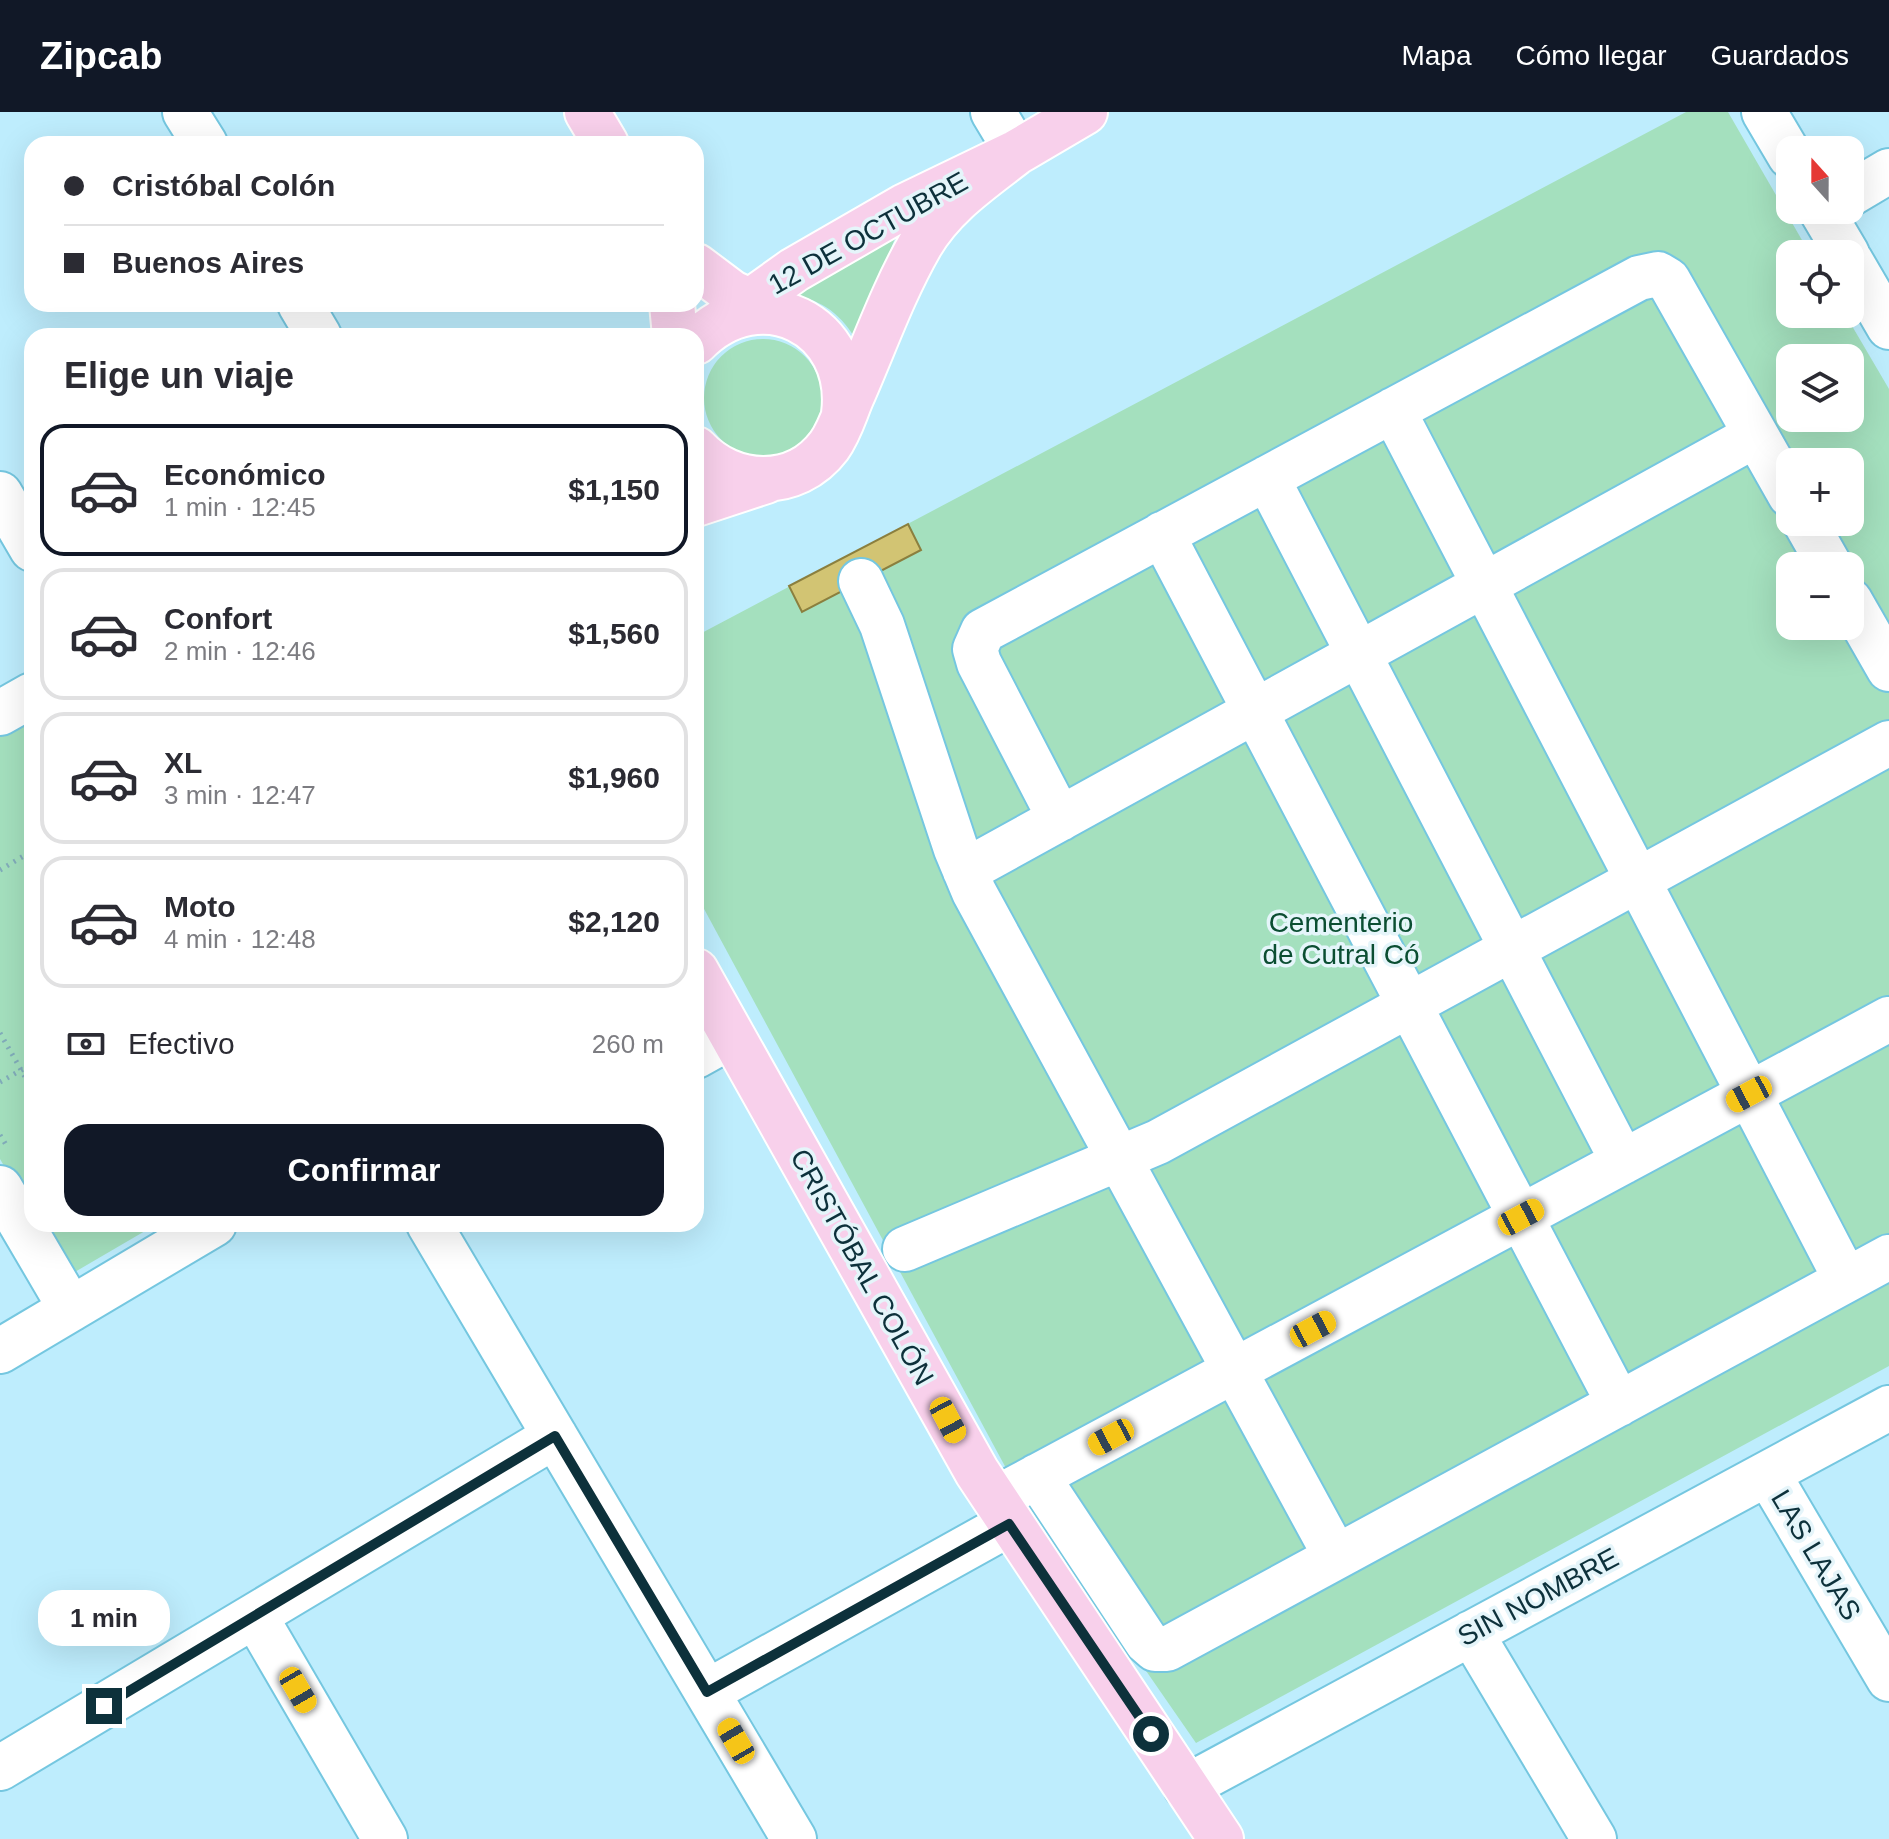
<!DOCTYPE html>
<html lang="es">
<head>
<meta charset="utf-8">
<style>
  :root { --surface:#fff; --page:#f2f2f3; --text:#2b2b33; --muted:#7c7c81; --line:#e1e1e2; --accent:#111827 }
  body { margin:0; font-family:Helvetica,sans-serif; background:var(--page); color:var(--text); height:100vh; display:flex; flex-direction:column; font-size:30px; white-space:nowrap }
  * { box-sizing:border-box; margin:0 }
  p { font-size:26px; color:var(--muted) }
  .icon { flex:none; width:44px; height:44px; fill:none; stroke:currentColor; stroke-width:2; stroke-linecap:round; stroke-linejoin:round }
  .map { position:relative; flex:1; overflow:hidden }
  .panel { position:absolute; left:24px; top:216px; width:680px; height:904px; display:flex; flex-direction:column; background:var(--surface); border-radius:24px; box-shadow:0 8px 32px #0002 }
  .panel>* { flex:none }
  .top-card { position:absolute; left:24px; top:24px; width:680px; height:176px; border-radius:24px; box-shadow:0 8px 32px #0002; display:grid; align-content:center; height:176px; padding:0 40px; background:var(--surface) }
  .needle { width:52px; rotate:339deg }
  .buttons { position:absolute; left:1776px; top:24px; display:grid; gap:16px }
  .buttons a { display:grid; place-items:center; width:88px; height:88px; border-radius:16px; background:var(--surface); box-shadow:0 8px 32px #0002; font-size:40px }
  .end { position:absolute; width:36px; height:36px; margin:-18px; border:10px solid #0d313b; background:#fff; box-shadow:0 0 0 4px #fff }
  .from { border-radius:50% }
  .bubble { position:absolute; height:56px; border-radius:24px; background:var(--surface); box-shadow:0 8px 32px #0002; font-size:26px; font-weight:600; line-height:56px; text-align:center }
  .car { position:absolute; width:24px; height:48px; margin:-24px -12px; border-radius:10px; box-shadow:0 0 6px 2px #0007; background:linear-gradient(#f5c518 24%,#345 0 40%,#f5c518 0 76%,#345 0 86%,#f5c518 0) }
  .top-card b { display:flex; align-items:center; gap:28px; height:76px; font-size:30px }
  .top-card b+b { border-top:2px solid var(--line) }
  .top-card i { width:20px; height:20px; background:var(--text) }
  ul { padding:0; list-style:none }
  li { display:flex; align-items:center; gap:24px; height:132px; margin:0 16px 12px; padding:0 24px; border:4px solid var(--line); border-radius:24px }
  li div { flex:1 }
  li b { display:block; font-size:30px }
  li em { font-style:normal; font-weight:600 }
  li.active { border-color:var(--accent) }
  li>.icon { width:72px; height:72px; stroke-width:1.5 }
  h2 { padding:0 40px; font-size:36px; line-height:96px }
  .pay { display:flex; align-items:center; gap:20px; height:88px; padding:0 40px; font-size:30px }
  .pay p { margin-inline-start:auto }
  .cta { display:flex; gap:16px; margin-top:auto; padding:16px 40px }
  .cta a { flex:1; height:92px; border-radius:24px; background:var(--accent); color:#fff; font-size:32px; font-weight:600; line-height:92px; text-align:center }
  header { display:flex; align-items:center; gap:48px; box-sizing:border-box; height:112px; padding:0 40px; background:var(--accent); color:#fff }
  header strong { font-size:38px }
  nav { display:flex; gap:44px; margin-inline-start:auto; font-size:28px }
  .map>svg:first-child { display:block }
  .green { fill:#a4e0be; fill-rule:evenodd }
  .building { fill:#d2c473; stroke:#8b7f3e; stroke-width:2 }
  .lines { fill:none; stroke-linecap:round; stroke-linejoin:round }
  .minor-casing { stroke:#75c7e0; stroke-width:48 }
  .major-casing { stroke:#fff; stroke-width:48 }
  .path { stroke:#82adbb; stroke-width:5; stroke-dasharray:2 6; stroke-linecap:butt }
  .minor { stroke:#fff; stroke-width:44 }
  .major { stroke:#f8d0eb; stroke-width:44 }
  .route { stroke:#0d313b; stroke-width:10 }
  .labels { text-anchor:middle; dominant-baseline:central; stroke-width:7; stroke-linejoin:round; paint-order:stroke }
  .street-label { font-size:28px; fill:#0d313b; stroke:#e5f5fa }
  .park-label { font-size:28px; fill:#0b4e32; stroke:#e5f5fa }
</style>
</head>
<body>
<header>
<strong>Zipcab</strong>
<nav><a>Mapa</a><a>Cómo llegar</a><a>Guardados</a></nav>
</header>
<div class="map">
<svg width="1889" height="1727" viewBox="0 0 1889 1727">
  <rect width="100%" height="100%" fill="#beedfd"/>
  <!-- green -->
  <path class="green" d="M1686,0H1728L1810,142H1790V202H1845L1889,277V1254L1196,1631L1007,1358L696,782V524ZM1790,246H1850V306H1790ZM1790,350H1850V410H1790ZM1790,454H1850V514H1790Z
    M898,119L855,226C839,200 818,185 787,183Z
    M704 286a59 59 0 1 1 118 0a59 59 0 1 1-118 0Z
    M32,605V1102L0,1047V623Z
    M38,1112H157L68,1164Z"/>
  <!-- building -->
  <path class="building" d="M908,412L921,438L802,500L789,474Z"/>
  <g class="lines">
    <defs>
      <path id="minor" d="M185,0L205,32
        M993,0L1017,40
        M1764,0L1790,44
        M1850,82L1889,59
        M1821,98L1847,142
        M1850,148L1889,215
        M300,192L319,224
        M1393,298L1846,1168
        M1267,366L1623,1050
        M0,382L32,437
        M1805,410L1830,454
        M1162,422L1619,1292
        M861,469L882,513L956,737L974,780L1336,1445
        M1850,489L1889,557
        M0,601L32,583
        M1060,707L979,551L975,537L983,519L1639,166L1658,162L1668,168L1790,383
        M965,759L1756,323
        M696,944L732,924
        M0,1076L71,1197
        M429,1112L794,1727
        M905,1137L1158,1030L1889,631
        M0,1239L214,1112
        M1768,1362L1889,1567
        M1037,1364L1147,1530L1155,1537H1167L1889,1145
        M1010,1379L1889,907
        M255,1504L385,1727
        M1471,1521L1594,1727
        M707,1580L1009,1412
        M0,1656L555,1324
        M1186,1675L1889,1296"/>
      <path id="major" d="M587,0L606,32
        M696,154L732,181L772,199
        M672,192L675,224
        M724,208L794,158L905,94L1017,40L1085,0
        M696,230C760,165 855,212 844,302
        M696,337C732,376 795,379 829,334C840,319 845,300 852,284C874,234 893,180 920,133C943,93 981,68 1017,40
        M696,392L766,369
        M696,859L977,1360L1221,1727"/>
    </defs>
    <!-- minor casing -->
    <use href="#minor" class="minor-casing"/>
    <!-- major casing -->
    <use href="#major" class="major-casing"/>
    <!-- path -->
    <path class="path" d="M0,758L32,739
      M0,921L32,977
      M0,970L32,952
      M0,1023L8,1036"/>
    <!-- minor -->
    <use href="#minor" class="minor"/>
    <!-- major -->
    <use href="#major" class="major"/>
  </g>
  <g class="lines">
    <!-- route -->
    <path class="route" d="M104,1594L555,1324L707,1580L1009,1412L1151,1622"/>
  </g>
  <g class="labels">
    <!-- street labels -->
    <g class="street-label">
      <text transform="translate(868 121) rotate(-29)">12 DE OCTUBRE</text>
      <text transform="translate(862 1155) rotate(61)">CRISTÓBAL COLÓN</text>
      <text transform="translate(1816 1443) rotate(59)">LAS LAJAS</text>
      <text transform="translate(1538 1485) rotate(-28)">SIN NOMBRE</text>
    </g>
    <!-- park labels -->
    <g class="park-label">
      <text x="1341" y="810">Cementerio<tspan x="1341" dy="32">de Cutral Có</tspan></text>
    </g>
  </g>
</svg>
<div class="buttons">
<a><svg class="needle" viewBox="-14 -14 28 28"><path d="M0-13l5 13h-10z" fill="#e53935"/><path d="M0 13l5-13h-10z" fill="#7c7c81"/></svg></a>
<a><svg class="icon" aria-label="locate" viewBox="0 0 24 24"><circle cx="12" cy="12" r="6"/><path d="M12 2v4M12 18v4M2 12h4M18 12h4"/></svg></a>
<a><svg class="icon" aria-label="layers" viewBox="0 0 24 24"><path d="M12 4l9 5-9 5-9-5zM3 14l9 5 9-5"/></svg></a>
<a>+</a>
<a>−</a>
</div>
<i class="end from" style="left:1151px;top:1622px"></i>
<i class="end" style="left:104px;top:1594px"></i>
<div class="bubble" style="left:38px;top:1478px;width:132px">1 min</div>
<i class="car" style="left:1749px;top:982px;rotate:242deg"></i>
<i class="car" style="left:1521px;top:1105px;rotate:62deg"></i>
<i class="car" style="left:1313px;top:1217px;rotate:62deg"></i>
<i class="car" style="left:948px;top:1308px;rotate:152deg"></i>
<i class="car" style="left:1111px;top:1325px;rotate:242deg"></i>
<i class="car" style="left:298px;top:1578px;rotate:150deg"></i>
<i class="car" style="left:736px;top:1629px;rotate:330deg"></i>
<div class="top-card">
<b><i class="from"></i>Cristóbal Colón</b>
<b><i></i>Buenos Aires</b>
</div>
<section class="panel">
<h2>Elige un viaje</h2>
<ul>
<li class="active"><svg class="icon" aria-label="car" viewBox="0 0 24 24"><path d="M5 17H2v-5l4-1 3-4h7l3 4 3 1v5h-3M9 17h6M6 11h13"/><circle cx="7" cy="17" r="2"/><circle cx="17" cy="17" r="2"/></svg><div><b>Económico</b><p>1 min · 12:45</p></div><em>$1,150</em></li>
<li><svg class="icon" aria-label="car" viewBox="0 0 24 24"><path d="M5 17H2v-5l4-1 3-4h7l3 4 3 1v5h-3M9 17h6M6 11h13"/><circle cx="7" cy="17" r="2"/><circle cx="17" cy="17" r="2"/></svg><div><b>Confort</b><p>2 min · 12:46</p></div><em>$1,560</em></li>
<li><svg class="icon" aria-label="car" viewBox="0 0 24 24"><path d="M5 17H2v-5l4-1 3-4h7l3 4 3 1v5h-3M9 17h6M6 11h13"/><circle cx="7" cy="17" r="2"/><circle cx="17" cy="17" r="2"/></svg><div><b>XL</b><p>3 min · 12:47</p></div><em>$1,960</em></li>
<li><svg class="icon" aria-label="car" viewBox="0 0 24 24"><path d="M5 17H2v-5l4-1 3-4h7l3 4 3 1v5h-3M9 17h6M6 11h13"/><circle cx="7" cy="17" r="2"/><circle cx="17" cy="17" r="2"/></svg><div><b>Moto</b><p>4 min · 12:48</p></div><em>$2,120</em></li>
</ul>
<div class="pay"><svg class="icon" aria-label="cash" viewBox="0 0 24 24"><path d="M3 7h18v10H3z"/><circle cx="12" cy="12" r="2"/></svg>Efectivo<p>260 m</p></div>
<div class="cta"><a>Confirmar</a></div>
</section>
</div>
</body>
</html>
